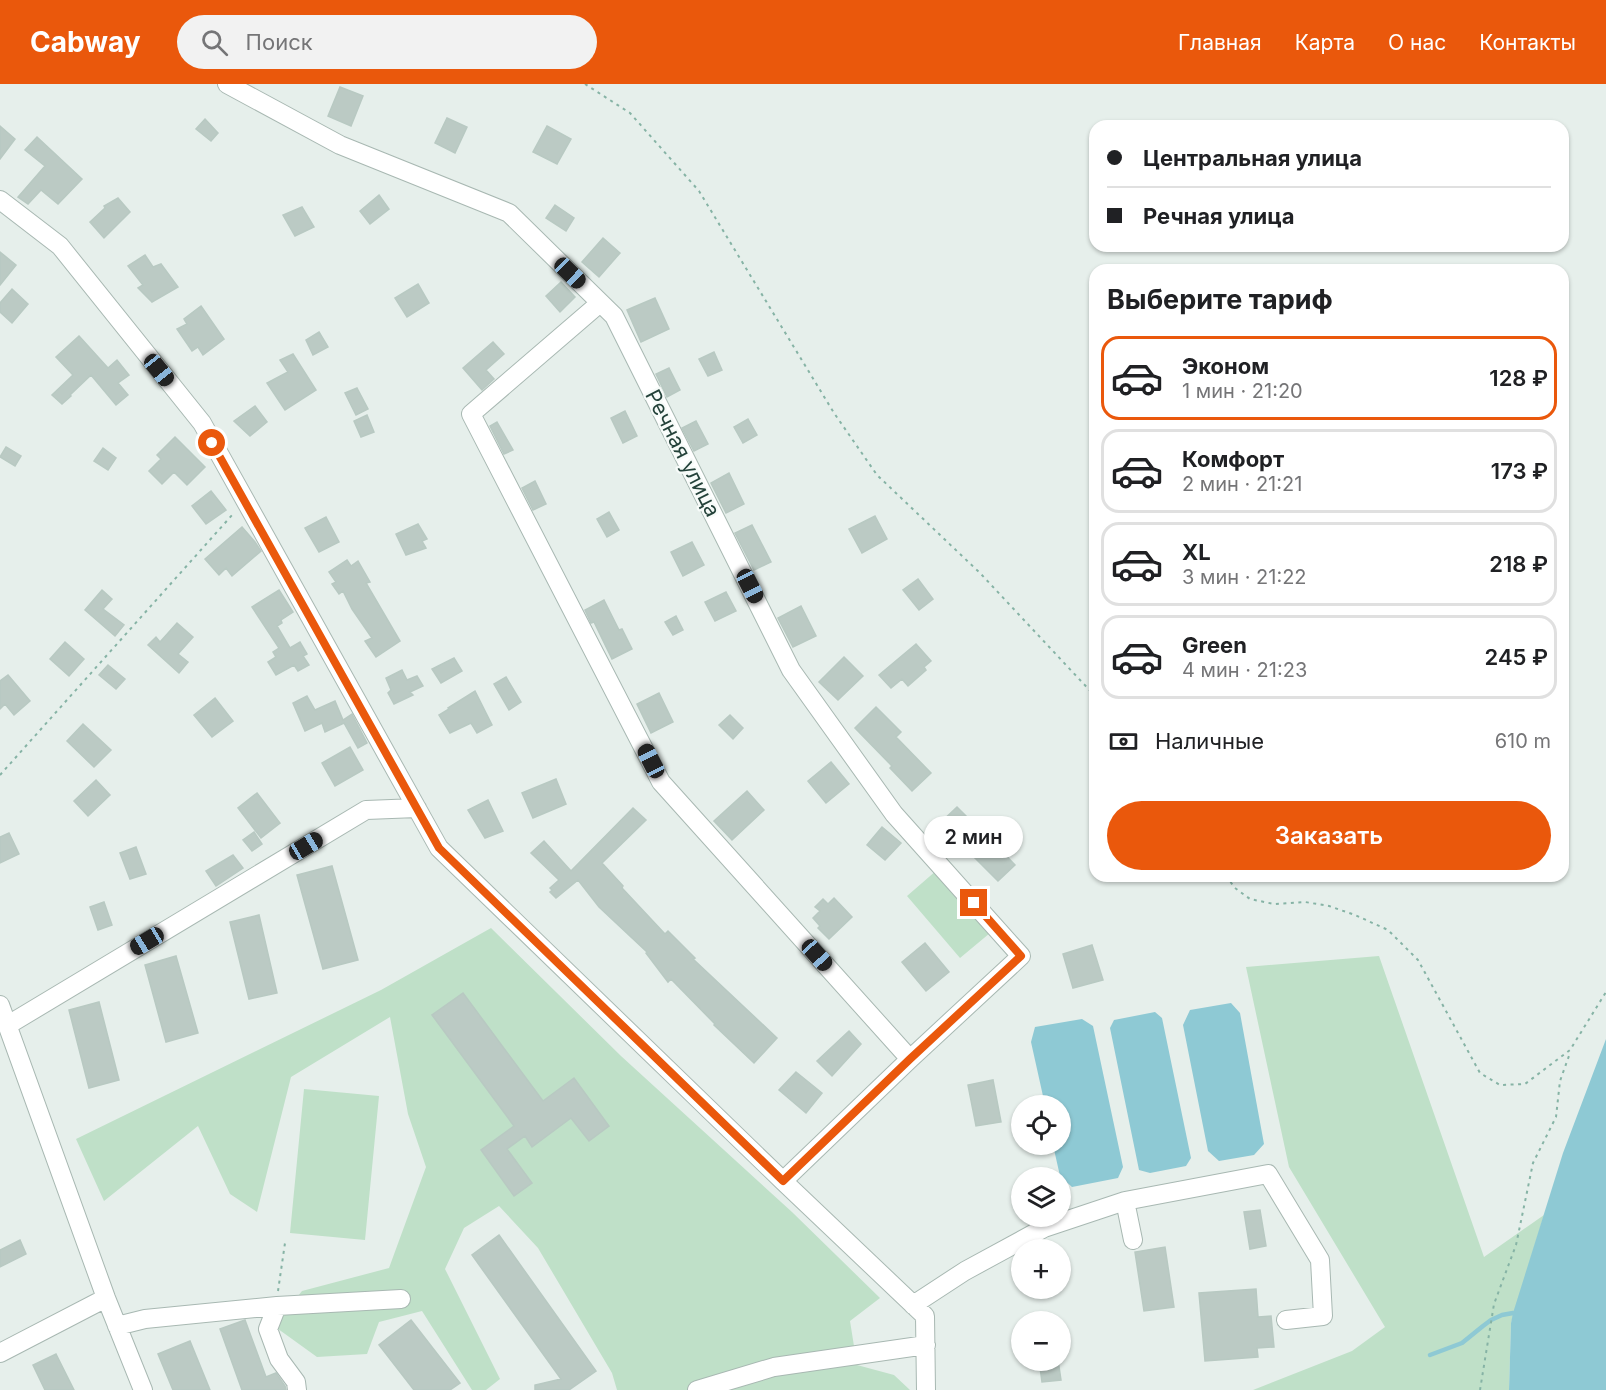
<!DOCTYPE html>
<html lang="ru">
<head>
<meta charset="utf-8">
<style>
  :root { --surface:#fff; --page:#f2f2f2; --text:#202124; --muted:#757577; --line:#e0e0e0; --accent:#ea580c }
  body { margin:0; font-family:Inter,sans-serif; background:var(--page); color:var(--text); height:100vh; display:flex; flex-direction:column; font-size:22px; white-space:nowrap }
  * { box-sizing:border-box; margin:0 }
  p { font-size:20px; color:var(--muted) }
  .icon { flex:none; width:33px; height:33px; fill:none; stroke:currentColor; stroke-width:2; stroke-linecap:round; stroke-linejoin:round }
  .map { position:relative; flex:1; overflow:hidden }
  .panel { position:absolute; left:1089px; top:180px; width:480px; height:618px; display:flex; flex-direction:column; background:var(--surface); border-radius:18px; box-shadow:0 2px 4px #0004 }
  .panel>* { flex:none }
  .banner { position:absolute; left:1089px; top:36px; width:480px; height:132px; border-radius:18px; box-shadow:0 2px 4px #0004; display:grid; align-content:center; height:132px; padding:0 18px; background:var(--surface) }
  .fabs { position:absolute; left:1011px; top:1011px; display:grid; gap:12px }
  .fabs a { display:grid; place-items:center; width:60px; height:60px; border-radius:50%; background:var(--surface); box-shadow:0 2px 4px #0004; font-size:30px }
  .end { position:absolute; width:27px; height:27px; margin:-14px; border:8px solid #ea580c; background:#fff; box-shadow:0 0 0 3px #fff }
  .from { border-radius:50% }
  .bubble { position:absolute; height:42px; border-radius:21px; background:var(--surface); box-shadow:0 2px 4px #0004; font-size:20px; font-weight:600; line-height:42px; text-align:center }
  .car { position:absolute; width:18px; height:36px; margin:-18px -9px; border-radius:8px; box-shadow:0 0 4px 2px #0007; background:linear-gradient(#222 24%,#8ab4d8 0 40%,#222 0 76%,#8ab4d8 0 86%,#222 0) }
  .banner b { display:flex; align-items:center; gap:21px; height:57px; font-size:22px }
  .banner b+b { border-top:2px solid var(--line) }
  .banner i { width:15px; height:15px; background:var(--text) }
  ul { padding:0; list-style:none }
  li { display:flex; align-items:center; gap:18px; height:84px; margin:0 12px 9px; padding:0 6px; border:3px solid var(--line); border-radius:18px }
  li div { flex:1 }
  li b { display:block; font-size:22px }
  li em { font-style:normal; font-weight:600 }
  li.selected { border-color:var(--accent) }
  li>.icon { width:54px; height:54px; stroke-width:1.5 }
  h2 { padding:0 18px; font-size:27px; line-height:72px }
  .pay { display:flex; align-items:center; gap:15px; height:66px; padding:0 18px; font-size:22px }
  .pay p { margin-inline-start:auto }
  .cta { display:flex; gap:12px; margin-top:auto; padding:12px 18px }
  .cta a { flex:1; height:69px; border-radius:36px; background:var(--accent); color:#fff; font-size:24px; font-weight:600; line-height:69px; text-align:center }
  header { display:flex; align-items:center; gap:36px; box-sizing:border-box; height:84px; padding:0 30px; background:var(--accent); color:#fff }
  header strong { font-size:28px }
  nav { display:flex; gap:33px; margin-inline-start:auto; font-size:21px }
  .search { width:420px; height:54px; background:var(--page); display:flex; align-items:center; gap:15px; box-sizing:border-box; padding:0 21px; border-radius:33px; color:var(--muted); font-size:22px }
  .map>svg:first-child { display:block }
  .green { fill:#bfe0c8 }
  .water { fill:#8ec9d4 }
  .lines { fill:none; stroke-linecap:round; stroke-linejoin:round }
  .stream { stroke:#8ec9d4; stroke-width:4.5 }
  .building { fill:#bbcac4; stroke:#b8c9c2; stroke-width:1.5 }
  .minor-casing { stroke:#a8b8b2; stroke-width:20 }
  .path { stroke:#86b3a5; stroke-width:2; stroke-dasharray:3 4.5; stroke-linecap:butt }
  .minor { stroke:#fff; stroke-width:18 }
  .route { stroke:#ea580c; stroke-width:8 }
  .labels { text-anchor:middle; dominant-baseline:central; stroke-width:4.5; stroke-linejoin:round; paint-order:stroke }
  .street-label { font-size:21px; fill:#24423a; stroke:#f7fbf9 }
</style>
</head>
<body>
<header>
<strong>Cabway</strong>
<div class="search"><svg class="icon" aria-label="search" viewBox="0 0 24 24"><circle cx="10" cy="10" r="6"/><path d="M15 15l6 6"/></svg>Поиск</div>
<nav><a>Главная</a><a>Карта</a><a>О нас</a><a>Контакты</a></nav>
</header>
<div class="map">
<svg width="1606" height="1306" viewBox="0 0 1606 1306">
  <rect width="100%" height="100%" fill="#e6efeb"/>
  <!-- green -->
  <path class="green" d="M937,786L990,849L960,874L907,812Z
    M491,844L621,972L792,1128L880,1214L850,1237L857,1281L894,1291L910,1306H617L612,1289L538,1164L499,1122L464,1144L445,1185L500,1295L486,1306H472L422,1227L379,1238L367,1270L317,1273L274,1242L302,1207L389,1184L426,1083L408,1030L390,933L291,993L257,1128L230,1110L198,1042L104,1117L76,1055L381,906Z
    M1379,872L1484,1173L1544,1131L1511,1239L1509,1306H1253L1352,1267L1385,1243L1289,1083L1246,883Z
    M304,1005L379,1012L365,1156L290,1149Z"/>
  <!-- water -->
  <path class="water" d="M1231,919L1240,929L1264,1060L1254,1071L1219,1077L1208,1067L1183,941L1190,926Z
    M1155,928L1162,934L1191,1074L1186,1082L1150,1089L1139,1086L1110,944L1114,936Z
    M1082,935L1093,942L1123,1083L1118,1094L1072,1103L1060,1092L1053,1061L1060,1060V1022L1045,1021L1031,958L1035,943Z
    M1606,955V1306H1509L1511,1239L1513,1229L1563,1069Z"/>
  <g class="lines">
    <!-- stream -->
    <path class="stream" d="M1430,1271L1462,1259L1483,1242L1491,1236L1502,1231L1513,1229"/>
  </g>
  <!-- building -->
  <path class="building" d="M340,3L363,12L351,42L328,32Z
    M447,34L467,43L455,69L435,59Z
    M205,35L218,49L211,57L196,45Z
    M0,42L15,55L0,75Z
    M547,42L571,55L557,80L533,68Z
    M37,53L82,95L58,120L41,106L28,120L18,113L45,82L25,66Z
    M379,111L389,125L370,140L360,127Z
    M118,114L130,128L104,154L90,138L105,124L104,122Z
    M555,121L574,134L566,147L546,134Z
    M302,123L314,143L295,152L283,131Z
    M603,154L620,169L599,193L582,178Z
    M0,168L16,181L0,201Z
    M145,171L153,183L161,180L178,203L152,218L138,204L143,201L128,182Z
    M561,198L575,213L560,228L546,212Z
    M418,200L429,219L407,233L395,214Z
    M12,205L28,220L12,239L0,228V219Z
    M655,214L669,245L641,258L627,226Z
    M201,222L224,255L203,271L198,263L192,267L177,245L187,240L184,235Z
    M319,248L328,263L313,271L306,256Z
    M79,252L108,284L117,276L129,291L118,299L128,311L116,321L91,291L70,311L71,312L62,320L52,311L73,291L56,273Z
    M493,258L504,270L486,286L494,295L482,306L463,284Z
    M714,268L722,286L708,292L699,275Z
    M293,270L316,306L285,326L267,299L288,288L280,276Z
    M669,284L680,306L667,313L656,290Z
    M357,304L368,325L356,331L345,309Z
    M255,322L267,338L250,352L234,337Z
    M625,327L637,352L623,359L611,334Z
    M367,331L374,348L361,353L354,337Z
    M748,335L757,351L743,359L734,343Z
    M696,337L708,360L694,367L682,344Z
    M497,338L513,366L504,370L490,342Z
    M175,353L205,383L187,401L174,388L162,400L149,387L161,375L157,371Z
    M6,363L21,372L15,382L0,373Z
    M103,364L116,374L108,386L94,377Z
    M729,389L744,420L726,429L711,399Z
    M535,397L546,420L533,426L522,404Z
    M211,407L226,426L206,440L192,422Z
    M609,428L619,446L607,453L597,435Z
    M875,432L887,455L862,469L849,445Z
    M326,433L339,458L319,468L305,444Z
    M418,440L427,455L422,457L426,464L406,471L396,450Z
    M752,441L771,478L754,486L735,449Z
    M242,443L255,458L261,467L232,492L226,484L219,491L205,475Z
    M692,458L704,481L683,492L671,468Z
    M347,476L351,482L358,477L370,498L366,499L400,557L376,573L365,557L372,554L352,525L343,507L339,510L332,500L336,498L329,488Z
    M918,495L933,515L919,526L903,506Z
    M102,506L112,515L103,525L124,541L115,552L85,526Z
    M279,506L293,528L281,536L282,539L277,542L290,564L300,558L307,570L303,572L309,581L298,587L294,581L276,591L268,578L276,573L273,568L279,564L252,523Z
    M726,508L736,527L715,537L705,518Z
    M604,516L619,546L622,545L632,565L612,575L594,538L591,539L585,526Z
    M801,522L816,552L793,563L778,534Z
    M676,532L683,546L673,551L665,538Z
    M177,539L193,553L178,570L188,578L179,589L148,561L156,553L160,558Z
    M65,558L84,575L69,592L50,575Z
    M916,560L931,577L924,583L926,586L908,602L902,595L891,604L879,591Z
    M844,573L863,592L838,616L819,598Z
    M454,574L462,587L441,599L432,585Z
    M108,581L125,595L116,605L99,591Z
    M402,586L407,596L417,592L423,602L410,608L413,611L394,620L388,609L391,606L386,594Z
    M8,591L30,617L14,631L5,620L0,625V597Z
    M506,593L521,618L509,626L494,600Z
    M475,607L492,641L477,649L471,639L450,649L439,631L449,625L448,624Z
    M659,609L673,638L651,649L637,620Z
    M307,612L315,626L335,617L343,636L352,630L367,659L358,664L344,639L325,648L322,639L305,647L293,619Z
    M215,614L233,637L212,653L194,631Z
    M876,623L901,648L896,653L931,689L912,707L890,684L892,682L855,644Z
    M730,631L743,644L733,655L719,641Z
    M83,640L111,666L94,683L67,657Z
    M350,663L363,686L335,702L322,679Z
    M831,678L849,700L826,719L808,697Z
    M556,695L566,720L533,734L522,709Z
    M96,696L110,711L88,732L74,717Z
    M747,707L764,726L732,756L714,737Z
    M257,709L280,739L261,754L238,724Z
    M488,716L503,747L485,754L468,726Z
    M957,723L976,742L957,760L938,741Z
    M633,724L646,736L602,779L623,802L622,804L665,850L668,847L695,874L693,875L777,954L754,979L714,941L715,940L671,895L668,898L646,869L647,868L599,823L578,796L556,814L550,808L552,806L550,804L559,796L531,769L544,757L571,787Z
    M882,743L901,759L885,776L867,761Z
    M254,748L262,760L252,767L243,756Z
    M9,749L19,770L0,779V753Z
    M992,757L1015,781L998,797L975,774Z
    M136,763L146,790L130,795L120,769Z
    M233,771L243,784L216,802L206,787Z
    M332,782L358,876L323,885L297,791Z
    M834,814L852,833L829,855L818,844L820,842L813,834L820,827L815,823L823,815L828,820Z
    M104,818L112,841L98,846L90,823Z
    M259,831L277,909L249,915L230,838Z
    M925,859L949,888L926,907L902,878Z
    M1092,861L1103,896L1073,904L1063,870Z
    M176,872L198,949L166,958L145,881Z
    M463,909L543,1017L574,994L609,1042L589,1057L571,1034L532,1063L525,1052L507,1065L532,1099L514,1112L481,1066L514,1042L432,931Z
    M99,918L119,996L89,1004L69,926Z
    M849,947L861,960L832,992L817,977Z
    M796,988L822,1009L806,1029L779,1006Z
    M993,996L1001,1038L976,1042L968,1001Z
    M1260,1126L1266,1162L1250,1165L1244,1128Z
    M499,1151L596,1287L569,1306H535V1301L561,1295L472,1171Z
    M20,1156L26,1170L0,1183V1166Z
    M1165,1163L1174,1223L1144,1227L1135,1168Z
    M1256,1205L1258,1233L1271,1232L1274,1263L1257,1264L1258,1273L1205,1277L1199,1209Z
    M245,1236L266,1293L276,1289L285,1302L286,1306H242L220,1245Z
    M411,1236L460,1299L450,1306H414L379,1261Z
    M190,1257L210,1306H173L158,1270Z
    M56,1270L74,1306H45L33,1281Z
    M1039,1276H1058L1061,1296L1042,1298Z"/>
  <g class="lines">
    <defs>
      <path id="minor" d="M227,0L340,61L509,129L614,232L791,586L894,730L1021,872L910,975L783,1097
        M0,116L60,162L202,339L439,764L783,1097L925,1232L926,1306
        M600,219L471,330L661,698L910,975
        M0,921L106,1214L143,1306
        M8,941L366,726L417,724
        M1125,1117L1133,1156
        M913,1221L965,1187L1044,1144L1125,1117L1268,1090L1320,1176L1323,1232L1286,1236
        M277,1222L401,1215
        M117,1242L145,1235L277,1222L268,1245L279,1275L296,1298L297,1306
        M0,1269L106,1214
        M697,1306L774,1283L926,1261"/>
    </defs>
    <!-- minor casing -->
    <use href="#minor" class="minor-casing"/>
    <!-- path -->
    <path class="path" d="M585,0L630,29L699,107L834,329L877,391L980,489L1095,612
      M0,691L233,430
      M1226,792L1235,804L1250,815L1274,820L1305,818L1329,822L1355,831L1388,846L1418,876L1480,989L1500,1001L1525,1000L1570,966L1606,908
      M278,1207L285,1159
      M1480,1306L1494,1220L1516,1161L1533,1079L1556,1033L1560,997L1570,969"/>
    <!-- minor -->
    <use href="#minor" class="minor"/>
  </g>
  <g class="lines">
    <!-- route -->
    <path class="route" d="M212,359L439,764L783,1097L910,975L1021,872L974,819"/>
  </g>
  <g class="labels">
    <!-- street labels -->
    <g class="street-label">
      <text transform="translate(683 369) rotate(63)">Речная улица</text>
    </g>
  </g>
</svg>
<div class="fabs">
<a><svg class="icon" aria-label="locate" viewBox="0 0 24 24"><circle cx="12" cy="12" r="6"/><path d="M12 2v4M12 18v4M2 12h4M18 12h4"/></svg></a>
<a><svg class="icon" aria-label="layers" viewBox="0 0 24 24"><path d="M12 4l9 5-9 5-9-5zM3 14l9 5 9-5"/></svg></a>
<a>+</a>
<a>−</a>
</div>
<i class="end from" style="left:212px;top:359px"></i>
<i class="end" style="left:974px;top:819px"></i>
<div class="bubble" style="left:924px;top:732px;width:99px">2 мин</div>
<i class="car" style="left:570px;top:189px;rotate:134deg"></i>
<i class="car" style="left:159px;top:286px;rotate:141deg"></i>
<i class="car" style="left:750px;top:502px;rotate:153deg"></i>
<i class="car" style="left:651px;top:677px;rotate:333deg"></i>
<i class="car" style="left:306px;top:762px;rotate:59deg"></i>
<i class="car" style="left:147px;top:857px;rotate:239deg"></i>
<i class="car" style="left:817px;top:871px;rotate:138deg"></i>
<div class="banner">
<b><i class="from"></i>Центральная улица</b>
<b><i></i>Речная улица</b>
</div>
<section class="panel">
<h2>Выберите тариф</h2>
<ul>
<li class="selected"><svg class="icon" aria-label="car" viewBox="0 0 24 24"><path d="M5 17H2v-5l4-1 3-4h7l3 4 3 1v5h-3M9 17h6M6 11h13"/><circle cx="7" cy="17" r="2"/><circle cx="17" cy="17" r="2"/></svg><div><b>Эконом</b><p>1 мин · 21:20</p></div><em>128 ₽</em></li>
<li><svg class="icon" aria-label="car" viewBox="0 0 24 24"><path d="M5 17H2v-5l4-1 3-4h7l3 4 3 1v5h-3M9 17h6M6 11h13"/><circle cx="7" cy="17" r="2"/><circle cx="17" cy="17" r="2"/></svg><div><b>Комфорт</b><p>2 мин · 21:21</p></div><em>173 ₽</em></li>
<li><svg class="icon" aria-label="car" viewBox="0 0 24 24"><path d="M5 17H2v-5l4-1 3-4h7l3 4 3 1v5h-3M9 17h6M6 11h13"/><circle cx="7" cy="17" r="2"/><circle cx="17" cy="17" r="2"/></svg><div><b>XL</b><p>3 мин · 21:22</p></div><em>218 ₽</em></li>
<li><svg class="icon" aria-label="car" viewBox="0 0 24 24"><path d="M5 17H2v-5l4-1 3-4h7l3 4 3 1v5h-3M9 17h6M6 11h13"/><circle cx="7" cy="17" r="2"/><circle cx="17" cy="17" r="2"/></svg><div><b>Green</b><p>4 мин · 21:23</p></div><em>245 ₽</em></li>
</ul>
<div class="pay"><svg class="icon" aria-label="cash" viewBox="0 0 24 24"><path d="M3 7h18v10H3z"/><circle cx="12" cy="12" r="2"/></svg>Наличные<p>610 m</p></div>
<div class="cta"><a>Заказать</a></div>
</section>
</div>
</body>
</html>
